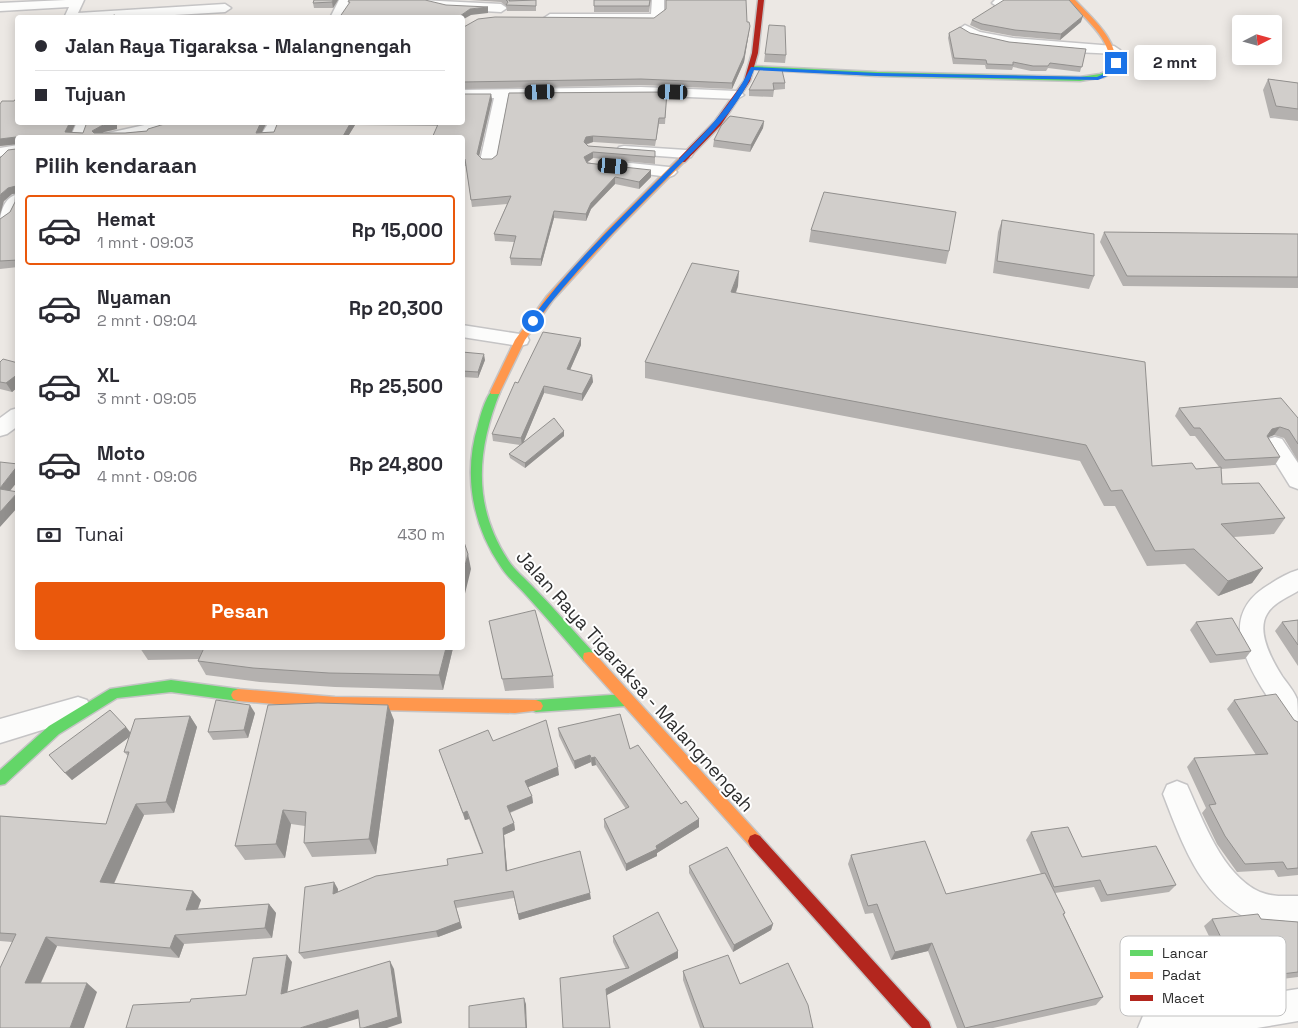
<!DOCTYPE html>
<html lang="id">
<head>
<meta charset="utf-8">
<style>
  :root { --surface:#fff; --page:#f2f2f3; --text:#2b2b33; --muted:#7c7c81; --line:#e1e1e2; --accent:#ea580c }
  body { margin:0; font-family:"Space Grotesk",sans-serif; background:var(--page); color:var(--text); height:100vh; display:flex; flex-direction:column; font-size:19px; white-space:nowrap }
  * { box-sizing:border-box; margin:0 }
  p { font-size:16px; color:var(--muted) }
  .icon { flex:none; width:28px; height:28px; fill:none; stroke:currentColor; stroke-width:2; stroke-linecap:round; stroke-linejoin:round }
  .map { position:relative; flex:1; overflow:hidden }
  .sheet { position:absolute; left:15px; top:135px; width:450px; height:515px; display:flex; flex-direction:column; background:var(--surface); border-radius:5px; box-shadow:0 2px 12px #0003 }
  .sheet>* { flex:none }
  .banner { position:absolute; left:15px; top:15px; width:450px; height:110px; border-radius:5px; box-shadow:0 2px 12px #0003; display:grid; align-content:center; height:110px; padding:0 20px; background:var(--surface) }
  .needle { width:32px; rotate:84deg }
  .fabs { position:absolute; left:1232px; top:15px; display:grid; gap:10px }
  .fabs a { display:grid; place-items:center; width:50px; height:50px; border-radius:5px; background:var(--surface); box-shadow:0 2px 12px #0003; font-size:25px }
  .end { position:absolute; width:22px; height:22px; margin:-11px; border:6px solid #1a73e8; background:#fff; box-shadow:0 0 0 2px #fff }
  .from { border-radius:50% }
  .bubble { position:absolute; height:35px; border-radius:5px; background:var(--surface); box-shadow:0 2px 12px #0003; font-size:16px; font-weight:800; line-height:35px; text-align:center }
  .car { position:absolute; width:15px; height:30px; margin:-15px -8px; border-radius:6px; box-shadow:0 0 4px 1px #0007; background:linear-gradient(#222 24%,#8ab4d8 0 40%,#222 0 76%,#8ab4d8 0 86%,#222 0) }
  .banner b { display:flex; align-items:center; gap:18px; height:48px; font-size:19px }
  .banner b+b { border-top:1px solid var(--line) }
  .banner i { width:12px; height:12px; background:var(--text) }
  ul { padding:0; list-style:none }
  li { display:flex; align-items:center; gap:15px; height:70px; margin:0 10px 8px; padding:0 10px; border:2px solid transparent; border-radius:5px }
  li div { flex:1 }
  li b { display:block; font-size:19px }
  li em { font-style:normal; font-weight:800 }
  li.selected { border-color:var(--accent) }
  li>.icon { width:45px; height:45px; stroke-width:1.5 }
  h2 { padding:0 20px; font-size:22px; line-height:60px }
  .pay { display:flex; align-items:center; gap:12px; height:55px; padding:0 20px; font-size:19px }
  .pay p { margin-inline-start:auto }
  .button { display:flex; gap:10px; margin-top:auto; padding:10px 20px }
  .button a { flex:1; height:58px; border-radius:5px; background:var(--accent); color:#fff; font-size:20px; font-weight:800; line-height:58px; text-align:center }
  .map>svg:first-child { display:block }
  .lines { fill:none; stroke-linecap:round; stroke-linejoin:round }
  .street-casing { stroke:#c5c4c5; stroke-width:3 }
  .fast-casing { stroke:#c5c4c5; stroke-width:3 }
  .slow-casing { stroke:#c5c4c5; stroke-width:3 }
  .jam-casing { stroke:#c5c4c5; stroke-width:3 }
  .street { fill:#fcfcfb; fill-rule:evenodd }
  .fast { fill:#63d668; fill-rule:evenodd }
  .slow { fill:#ff974d; fill-rule:evenodd }
  .jam { fill:#b3261e; fill-rule:evenodd }
  .wall { fill:#b4b1af }
  .shaded-wall { fill:#92908e }
  .building { fill:#d1cecb; stroke:#92908e }
  .route { fill:#1a73e8 }
  .labels { text-anchor:middle; dominant-baseline:central; stroke-width:4; stroke-linejoin:round; paint-order:stroke }
  .street-label { font-size:19px; fill:#2e2e2e; stroke:#fff }
  .key { fill:#fff; stroke:#c0c0c0; stroke-width:1 }
  .key-label { font-size:14px; fill:#2e2e2e }
</style>
</head>
<body>
<div class="map">
<svg width="1298" height="1028" viewBox="0 0 1298 1028">
  <rect width="100%" height="100%" fill="#ece8e4"/>
  <g class="lines">
    <defs>
      <path id="street" d="M66,0H84L78,13L225,4L231,8L225,12L124,18H64L69,7L0,11V3Z
        M339,0H351L342,18H330Z
        M419,0L501,4L507,8L501,12L447,9L421,2Z
        M652,0H664V15L654,22H550L544,18L550,14H651Z
        M995,0H1010L998,7L992,3Z
        M965,25L980,32L1013,38L1114,46L1120,50L1114,54C1084,52 976,50 959,29Z
        M641,87L737,91L744,95L737,99L641,95L508,97L496,161L493,164H483L480,161L494,98H462V90Z
        M77,122H91L85,138H70Z
        M158,122H189L182,126L128,138H97L104,134Z
        M269,122H283L274,138H259Z
        M18,145V154L0,156V148Z
        M624,146L686,150L691,151L693,154L691,157L686,158L619,153L617,150L619,147Z
        M620,162L669,167L674,169L677,172L674,175L669,177L615,170L612,167L615,164Z
        M18,194C18,207 15,222 0,226C0,213 3,198 18,194Z
        M462,325L520,334L527,336L529,340L527,344L520,346L462,337Z
        M18,408V426L7,434L0,436V418L11,410Z
        M1275,437L1282,439L1298,463V489L1290,486L1264,444L1268,439Z
        M1298,570V591C1288,597 1273,603 1267,614C1256,632 1272,660 1282,676C1287,683 1294,691 1297,699C1298,707 1298,724 1298,734C1283,728 1275,710 1267,696C1242,657 1220,613 1270,584C1279,578 1288,573 1298,570Z
        M78,697L87,700L91,708L87,716L0,743V719Z
        M1177,781L1187,785C1203,820 1222,875 1260,892C1272,897 1285,896 1298,896V926C1290,927 1280,928 1271,926C1205,912 1185,850 1163,794L1167,785Z
        M1298,989V1021L1257,1028H1138L1143,1016L1155,1011Z"/>
      <path id="fast" d="M752,66L877,72L1080,77L1100,74L1110,70L1113,72L1104,77L1080,81L877,76L750,69V67Z
        M495,389L500,392C477,450 472,505 508,560C515,571 526,579 534,588C555,609 574,632 594,653L595,657L594,661L589,662L584,661C565,639 546,617 526,595C518,586 508,578 501,567C472,525 463,474 478,425C480,417 487,391 495,389Z
        M171,680L238,689L243,691L245,695L243,699L238,701L171,692L117,698L59,734L5,784L0,785V770L49,726L110,689Z
        M626,694L631,696L633,700L631,704L626,706L536,712L531,710L529,706L531,702L536,700Z"/>
      <path id="slow" d="M1069,0H1075C1094,20 1119,40 1116,70L1112,73L1107,72L1110,69C1113,39 1086,21 1069,0Z
        M679,158L686,160L613,234L553,300L525,340L499,394H491L490,392L515,340L547,296L607,230Z
        M589,652L594,653L760,836L762,841L760,846L755,848L750,846L584,661L583,657L584,653Z
        M238,689L335,697L536,700L541,702L543,706L541,710L515,713L335,709L238,701L233,699L231,695L233,691Z"/>
      <path id="jam" d="M758,0H764L758,53L750,81L721,125L685,162H679V158L715,121L744,81L752,53Z
        M755,834L760,836L929,1022L931,1028H912L750,846L748,841L750,836Z"/>
    </defs>
    <!-- street casing -->
    <use href="#street" class="street-casing"/>
    <!-- fast casing -->
    <use href="#fast" class="fast-casing"/>
    <!-- slow casing -->
    <use href="#slow" class="slow-casing"/>
    <!-- jam casing -->
    <use href="#jam" class="jam-casing"/>
    <!-- street -->
    <use href="#street" class="street"/>
    <!-- fast -->
    <use href="#fast" class="fast"/>
    <!-- slow -->
    <use href="#slow" class="slow"/>
    <!-- jam -->
    <use href="#jam" class="jam"/>
  </g>
  <!-- wall -->
  <path class="wall" d="M338,0L333,8H314L313,3Z
    M469,0H536V11H507L506,6L501,2Z
    M594,0H651L649,12H594Z
    M972,20L1081,22L1060,40L1013,36L981,30L970,25Z
    M747,22L749,32L744,62L732,89L641,85L462,89V28Z
    M949,33H970L1009,42L1086,49L1080,72L1048,68L1046,71H1031L1013,67L1012,70L986,69L985,65L953,64L948,38Z
    M765,54L786,55L785,63L764,62Z
    M760,69L785,83V89L774,90L773,97L749,96V90Z
    M1268,79L1298,83V121L1270,118L1263,90Z
    M667,92L665,124H659L655,146L593,142L586,145L588,146L655,151V164L593,158L587,162L651,177L639,189L615,184L591,209L586,221L554,218L541,266L511,265L510,258L514,242L495,241L494,234L507,204L472,207L466,166H462V138L437,126L355,125L347,138H18V267L0,269V219L10,212L15,202V194H12L4,201L16,149V144L0,146V104L18,122H76L71,132L83,133L117,129L104,132L102,133H125L147,131L171,122H267L261,133L274,132L278,122H462L491,94L492,100L479,156L482,159H492Z
    M764,121L763,128L750,152L713,147L714,140Z
    M1002,220L1094,276L1089,289L993,273L998,232Z
    M811,230L949,251L946,264L809,242Z
    M1104,232L1298,234V288L1123,286L1100,242Z
    M738,286L736,293L1152,466L1196,469L1219,467L1195,436H1190L1175,416L1179,408L1298,418V461L1284,438L1274,435L1268,437L1280,457L1275,465L1221,469L1222,484L1285,518L1274,534L1234,537L1263,568L1252,583L1218,596L1185,564L1147,566L1115,506H1104L1080,461L645,378V362Z
    M581,338V345L570,370L592,375L593,382L582,401L544,393L523,443L564,431V436L525,468L510,458L509,454L520,445L493,441L492,434L518,383Z
    M462,352L485,360L478,378L462,377Z
    M0,362L18,363V387L12,392L0,389Z
    M1298,620V666L1275,631L1282,622Z
    M489,621L553,676L554,688L505,691Z
    M1196,622L1251,651L1245,659L1210,663L1190,630Z
    M140,648H453L443,690L335,687L260,682L206,675L198,661L199,659L148,660Z
    M1234,700L1294,720L1298,722V875L1278,877L1274,870L1237,872L1217,844L1202,813L1206,808L1187,767L1194,758L1256,755L1227,709Z
    M255,713L248,738L213,740L208,732Z
    M190,716L197,727L174,813L144,815L114,884L201,900L198,909L269,904L276,913L272,938L184,944L179,958L57,946L41,983L97,992L0,1028L12,942L0,941V816L106,824L128,756L124,752L129,737L72,780L49,755L126,727L131,733Z
    M394,720L376,854L312,857L304,843L305,826L291,824L285,858L245,860L235,846Z
    M558,728L630,749L681,804L699,819V827L657,853V856L626,871L604,827V819L626,809L596,765L592,766L591,762L575,769L559,736Z
    M493,741L559,775L528,787L532,796L533,803L510,813L514,823L515,830L504,835L507,871L591,899L519,920L514,898L456,908L462,928L438,937L304,959L299,953L338,889V892L448,865L482,853L469,819L465,820L439,750Z
    M1031,832L1082,857L1176,885L1169,892L1101,902L1094,887L1055,893L1065,913L1064,915L1103,997L1096,1005L993,1028H957L928,951L891,960L873,913L865,914L848,864L851,855L946,894L1041,874L1026,840Z
    M689,866L773,924L771,930L733,952L689,873Z
    M1212,919H1261L1298,922V977L1233,985L1204,926Z
    M613,936L678,958L607,995L563,1028L626,969L613,942Z
    M683,971L740,984L813,1028H700L683,980Z"/>
  <!-- shaded-wall -->
  <path class="shaded-wall" d="M333,0H338L333,8L332,2Z
    M488,7V13L471,15L462,20V18H460V16L470,9Z
    M1083,16L1081,22L1060,40L1061,34Z
    M750,26L744,62L732,89V83Z
    M491,94L492,100L478,161L477,154Z
    M764,121L763,128L750,152L751,145Z
    M70,122H76L69,138L65,132Z
    M114,122H117V129L104,132L95,138L92,131L101,126Z
    M261,122H267L259,138L256,133Z
    M351,122H354L355,125L347,138H342Z
    M593,136V142L586,144L584,149V142L586,137Z
    M16,137L18,144L0,146V139Z
    M593,152V158L585,164L584,157Z
    M651,170V177L639,189V182Z
    M615,177V184L591,209L586,221V214L591,203Z
    M16,186L18,193L12,194L4,201L0,215V197L1,194L8,188Z
    M554,211V218L541,266V259Z
    M739,271L738,286L730,307L731,292Z
    M581,338V345L567,377V369Z
    M484,354L485,360L478,378V372Z
    M18,374V387L12,392L6,383Z
    M592,375L593,382L582,401V394Z
    M544,386V393L522,446L521,438Z
    M1280,427L1274,435L1267,438L1262,444L1272,429Z
    M564,431V436L525,468V463Z
    M18,465V481L5,497L0,490V488Z
    M18,492V507L0,527V512Z
    M468,554L471,569L462,606V577Z
    M1263,568L1252,583L1218,596L1228,581Z
    M446,648H453L443,690L439,675Z
    M250,705L255,713L248,738L244,730Z
    M388,705L394,720L376,854L369,839Z
    M190,716L197,727L174,813L166,802Z
    M126,727L132,735L72,780L65,773Z
    M590,755L591,762L575,769L574,761Z
    M595,757L596,765L592,766L591,758Z
    M558,767L559,775L526,788L525,781Z
    M532,796L533,803L508,813L507,806Z
    M136,804L144,815L110,892L100,882Z
    M283,810L291,824L285,858L276,844Z
    M467,811L469,819L465,820L463,813Z
    M699,819V827L657,853V856L626,871V864L656,846Z
    M514,823L515,830L504,835L508,878L506,871L503,828Z
    M334,882L338,889L337,900L333,894Z
    M193,891L201,900L194,919L186,910Z
    M590,893L591,899L519,920L518,914Z
    M454,901L462,928L438,937L436,931Z
    M269,904L276,913L272,938L265,928Z
    M773,924L771,930L733,952L734,945Z
    M175,935L184,944L179,958L170,948Z
    M46,937L57,946L37,991L25,983Z
    M932,943L928,951L891,960L895,952Z
    M678,951V958L607,995L606,989Z
    M287,955L292,962L286,1001L281,994Z
    M390,961L394,969L402,1023L387,1028H363Z
    M87,983L97,992L84,1028H70Z
    M524,998L526,1004L527,1028H526Z
    M358,1010L363,1017L327,1028H300Z"/>
  <!-- building -->
  <path class="building" d="M314,0H333L332,2L313,3Z
    M349,0H425L446,5L488,7L470,9L460,16V18H339L350,2H348Z
    M506,0H510L509,1L536,0V6L506,5L508,2Z
    M594,0H650L649,6H594Z
    M666,0H746L747,22H749L750,26L744,56L732,83L641,79L462,82V28L478,19L495,17L654,18L666,9Z
    M1004,0H1069L1083,16L1061,34L1015,30L982,24L972,20Z
    M115,15L114,18H101Z
    M769,25L785,26L786,55L765,54Z
    M960,27L970,33L1009,42L1086,49L1082,67L1050,63L1048,66H1033L1013,62V65L987,64L986,60L954,58L949,33Z
    M760,69L782,70L785,83H773L774,90H749Z
    M1268,79L1298,83V109L1276,106Z
    M667,92L665,118H659L656,140L593,136L586,137L584,142L588,146L655,151V157L593,152L584,157L587,163L651,170L639,182L615,177L591,203L586,214L554,211L541,259L510,258L516,236L494,234L511,196L471,200L465,159H462V138H432L439,122H462V94H491L477,154L482,159H492L497,155L509,93Z
    M18,96V122H70L65,132L83,133L87,122H114L101,126L92,131L94,133H125L147,131L148,129L171,122H261L256,133L274,132L278,122H351L342,138H18V260L0,261V219L10,212L15,202L16,186L8,188L1,194L0,197V158L8,150L16,149V137L0,139V104L2,101H14Z
    M730,116L764,121L751,145L714,140L721,126Z
    M824,192L956,212L949,251L811,230Z
    M1002,220L1094,234V276L997,261Z
    M1104,232L1298,234V277L1127,276Z
    M692,263L739,271L731,292L1145,362L1152,466L1192,463L1196,469L1221,467L1222,484L1259,483L1285,518L1221,524L1263,568L1228,581L1194,549L1155,551L1122,490L1111,491L1086,445L645,362Z
    M543,332L581,338L567,369L592,375L582,394L544,386L521,438L492,434L515,382L518,383Z
    M462,352L484,354L478,372L462,371Z
    M3,359L18,363V374L6,383L0,382V362Z
    M1281,398L1298,418V444L1289,430L1280,427L1272,429L1267,436L1280,457L1225,460L1200,428H1194L1179,408Z
    M554,418L564,431L525,463L509,454Z
    M0,462L18,464V465L0,488Z
    M0,489L18,492L0,512Z
    M462,536L468,554L462,577Z
    M535,610L553,676L502,679L489,621Z
    M1232,618L1251,651L1216,655L1196,622Z
    M1298,620V645L1282,622Z
    M204,648H446L439,675L329,673L253,668L198,661Z
    M1276,694L1294,720L1298,722V868L1287,869L1283,862L1245,864L1225,836L1209,805L1216,804L1194,758L1268,754L1234,700Z
    M216,700L250,705L244,730L208,732Z
    M318,703L388,705L369,839L304,843L306,812L283,810L276,844L235,846L268,705Z
    M110,710L126,727L65,773L49,755Z
    M620,714L630,749L638,745L681,804L686,801L699,819L656,846L657,849L626,864L604,819L629,807L595,757L591,758L590,755L574,761L558,728Z
    M190,716L166,802L136,804L100,882L193,891L186,910L269,904L265,928L175,935L170,948L46,937L25,983H87L70,1028H0V968L16,934L0,933V816L106,824L129,752H124L135,719Z
    M546,720L558,767L525,781L532,796L507,806L514,823L503,828L506,871L580,851L590,893L518,914L513,891L454,901L460,922L436,931L299,953L305,887L334,882L333,894L376,876L448,865L447,859L483,853L467,811L463,813L439,750L488,730L493,741Z
    M1068,827L1082,857L1156,846L1176,885L1107,895L1100,880L1054,887L1031,832Z
    M925,841L946,894L1045,873L1065,913L1063,914L1103,997L965,1028L932,943L895,952L877,904L868,906L851,855Z
    M727,847L773,924L734,945L689,866Z
    M658,912L678,951L606,989L610,1028H563L560,978L629,968L613,936Z
    M1258,914L1261,919L1298,922V972L1241,979L1212,919Z
    M287,955L281,994L390,961L398,1017L363,1028H360L358,1010L300,1028H126L133,1005L190,1002L191,999L246,995L253,958Z
    M728,955L740,984L788,963L808,1005L813,1028H704L683,971Z
    M524,998L526,1028H469V1006Z"/>
  <!-- route -->
  <path class="route" d="M1114,62L1118,63L1114,73L1098,80L877,76L754,70C737,113 698,146 666,179C621,225 574,270 536,322L530,321C568,268 617,222 663,175C697,141 729,111 751,67L877,73L1097,77L1110,71Z"/>
  <g class="labels">
    <!-- street labels -->
    <g class="street-label">
      <text transform="translate(635 681) rotate(48)">Jalan Raya Tigaraksa - Malangnengah</text>
    </g>
  </g>
  <!-- legend -->
  <rect x="1120" y="936" width="166" height="80" rx="8" class="key"/>
  <rect x="1130" y="950" width="23" height="6" fill="#63d668"/>
  <rect x="1130" y="972" width="23" height="7" fill="#ff974d"/>
  <rect x="1130" y="995" width="23" height="6" fill="#b3261e"/>
  <g class="key-label">
    <text x="1162" y="958">Lancar</text>
    <text x="1162" y="980">Padat</text>
    <text x="1162" y="1003">Macet</text>
  </g>
</svg>
<div class="fabs">
<a><svg class="needle" viewBox="-14 -14 28 28"><path d="M0-13l5 13h-10z" fill="#e53935"/><path d="M0 13l5-13h-10z" fill="#7c7c81"/></svg></a>
</div>
<i class="end from" style="left:533px;top:321px"></i>
<i class="end" style="left:1116px;top:63px"></i>
<div class="bubble" style="left:1134px;top:45px;width:82px">2 mnt</div>
<i class="car" style="left:540px;top:92px;rotate:268deg"></i>
<i class="car" style="left:673px;top:92px;rotate:272deg"></i>
<i class="car" style="left:613px;top:166px;rotate:95deg"></i>
<div class="banner">
<b><i class="from"></i>Jalan Raya Tigaraksa - Malangnengah</b>
<b><i></i>Tujuan</b>
</div>
<section class="sheet">
<h2>Pilih kendaraan</h2>
<ul>
<li class="selected"><svg class="icon" aria-label="car" viewBox="0 0 24 24"><path d="M5 17H2v-5l4-1 3-4h7l3 4 3 1v5h-3M9 17h6M6 11h13"/><circle cx="7" cy="17" r="2"/><circle cx="17" cy="17" r="2"/></svg><div><b>Hemat</b><p>1 mnt · 09:03</p></div><em>Rp 15,000</em></li>
<li><svg class="icon" aria-label="car" viewBox="0 0 24 24"><path d="M5 17H2v-5l4-1 3-4h7l3 4 3 1v5h-3M9 17h6M6 11h13"/><circle cx="7" cy="17" r="2"/><circle cx="17" cy="17" r="2"/></svg><div><b>Nyaman</b><p>2 mnt · 09:04</p></div><em>Rp 20,300</em></li>
<li><svg class="icon" aria-label="car" viewBox="0 0 24 24"><path d="M5 17H2v-5l4-1 3-4h7l3 4 3 1v5h-3M9 17h6M6 11h13"/><circle cx="7" cy="17" r="2"/><circle cx="17" cy="17" r="2"/></svg><div><b>XL</b><p>3 mnt · 09:05</p></div><em>Rp 25,500</em></li>
<li><svg class="icon" aria-label="car" viewBox="0 0 24 24"><path d="M5 17H2v-5l4-1 3-4h7l3 4 3 1v5h-3M9 17h6M6 11h13"/><circle cx="7" cy="17" r="2"/><circle cx="17" cy="17" r="2"/></svg><div><b>Moto</b><p>4 mnt · 09:06</p></div><em>Rp 24,800</em></li>
</ul>
<div class="pay"><svg class="icon" aria-label="cash" viewBox="0 0 24 24"><path d="M3 7h18v10H3z"/><circle cx="12" cy="12" r="2"/></svg>Tunai<p>430 m</p></div>
<div class="button"><a>Pesan</a></div>
</section>
</div>
</body>
</html>
